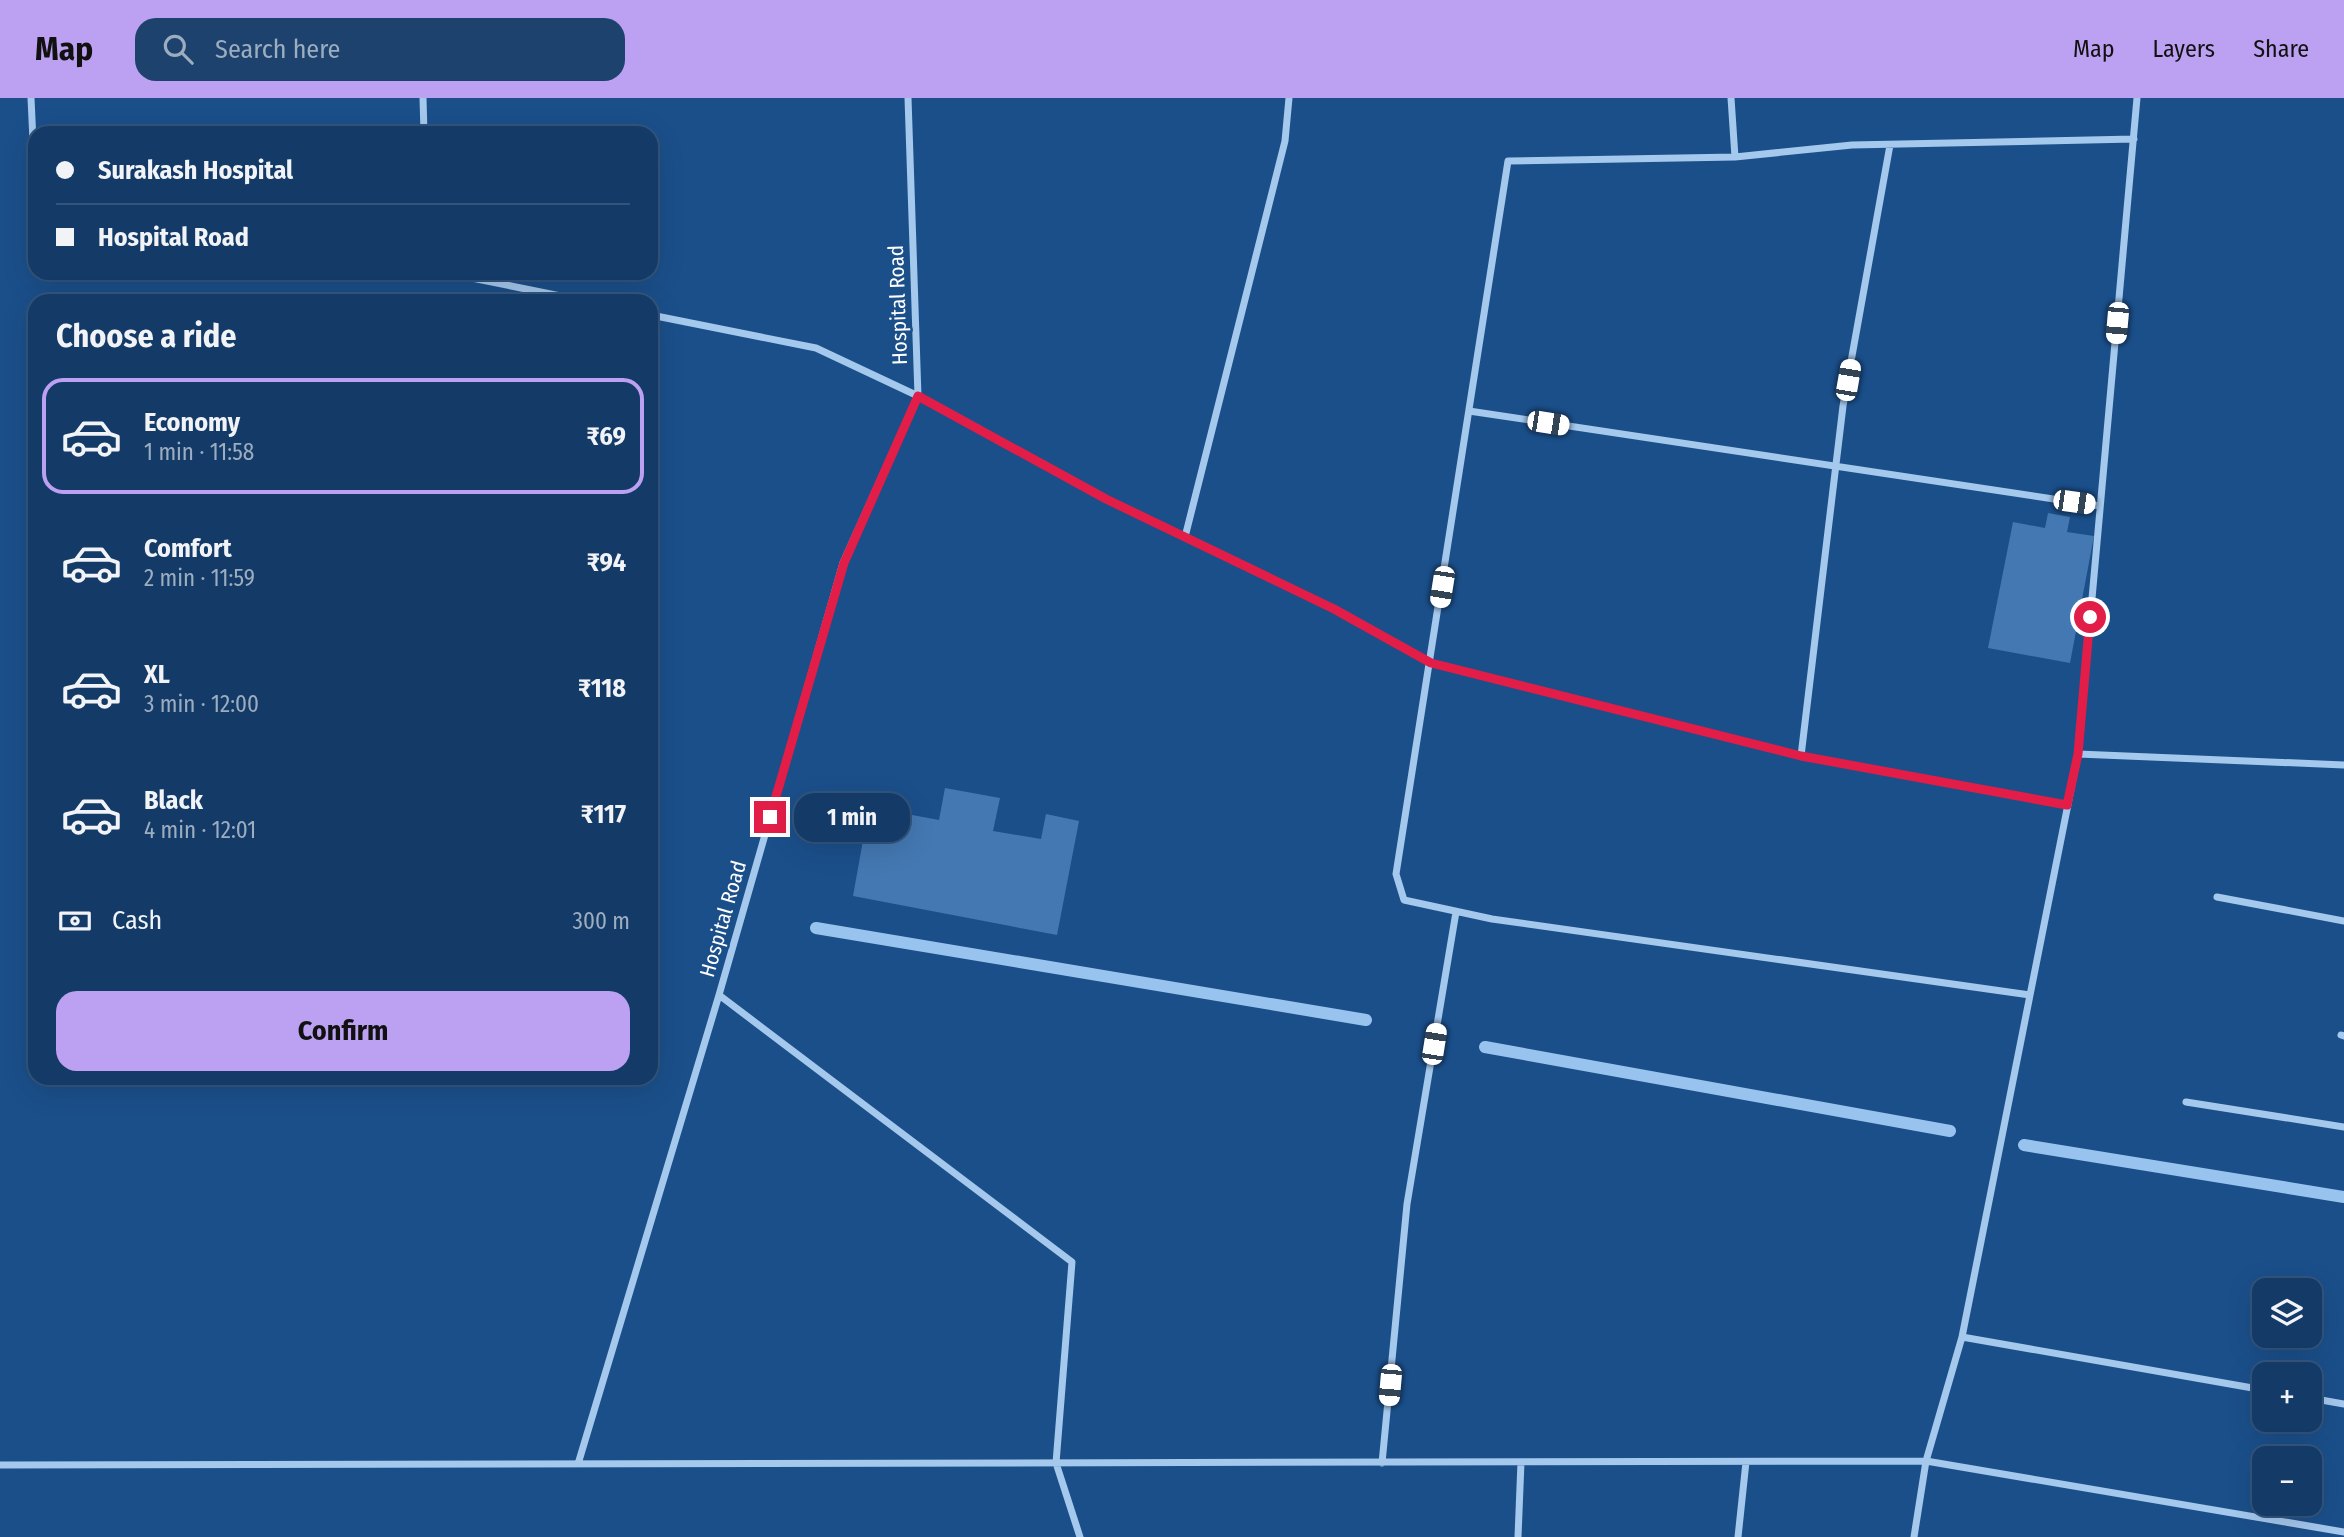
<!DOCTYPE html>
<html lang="en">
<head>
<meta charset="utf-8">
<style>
  :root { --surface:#143b68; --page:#1d426e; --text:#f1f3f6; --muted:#9dadc0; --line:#33557c; --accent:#bca0f2 }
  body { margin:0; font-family:"Fira Sans Condensed",sans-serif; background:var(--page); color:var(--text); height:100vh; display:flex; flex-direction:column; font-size:26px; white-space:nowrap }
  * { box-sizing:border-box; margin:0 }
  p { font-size:23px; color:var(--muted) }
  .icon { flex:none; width:38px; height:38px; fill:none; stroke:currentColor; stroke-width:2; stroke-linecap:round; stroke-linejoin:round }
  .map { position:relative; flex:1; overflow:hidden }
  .panel { position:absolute; left:28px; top:196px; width:630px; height:791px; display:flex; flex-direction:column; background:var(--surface); border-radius:21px; box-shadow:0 7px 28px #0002,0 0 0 2px var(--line) }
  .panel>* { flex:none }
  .hud { position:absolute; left:28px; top:28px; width:630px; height:154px; border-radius:21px; box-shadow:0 7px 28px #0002,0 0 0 2px var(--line); display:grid; align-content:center; height:154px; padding:0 28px; background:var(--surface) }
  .tools { position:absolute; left:2252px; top:1180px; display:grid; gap:14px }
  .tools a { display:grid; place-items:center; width:70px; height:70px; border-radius:14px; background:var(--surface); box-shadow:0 7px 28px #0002,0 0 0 2px var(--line); font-size:35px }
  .end { position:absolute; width:32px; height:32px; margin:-16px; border:9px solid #e11d48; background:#fff; box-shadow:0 0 0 4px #fff }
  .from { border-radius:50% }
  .bubble { position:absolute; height:49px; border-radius:21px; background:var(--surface); box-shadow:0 7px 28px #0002,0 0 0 2px var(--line); font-size:23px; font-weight:700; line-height:49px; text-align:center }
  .car { position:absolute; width:21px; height:42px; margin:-21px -10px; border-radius:9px; box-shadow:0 0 5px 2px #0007; background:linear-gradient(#fff 24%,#345 0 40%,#fff 0 76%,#345 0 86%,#fff 0) }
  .hud b { display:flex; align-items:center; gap:24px; height:66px; font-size:26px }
  .hud b+b { border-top:2px solid var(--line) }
  .hud i { width:18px; height:18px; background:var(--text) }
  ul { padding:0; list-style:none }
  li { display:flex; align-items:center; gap:21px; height:116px; margin:0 14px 10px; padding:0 14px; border:4px solid transparent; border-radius:21px }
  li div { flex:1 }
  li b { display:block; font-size:26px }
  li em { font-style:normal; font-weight:700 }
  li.current { border-color:var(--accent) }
  li>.icon { width:63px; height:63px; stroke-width:1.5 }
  h2 { padding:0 28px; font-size:32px; line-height:84px }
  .pay { display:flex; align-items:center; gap:18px; height:77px; padding:0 28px; font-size:26px }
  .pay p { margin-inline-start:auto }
  .action { display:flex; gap:14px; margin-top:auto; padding:14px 28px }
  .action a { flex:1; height:80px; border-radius:21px; background:var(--accent); color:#111; font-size:28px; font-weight:700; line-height:80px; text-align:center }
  header { display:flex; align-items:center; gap:42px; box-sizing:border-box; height:98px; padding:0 35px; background:var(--accent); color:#111 }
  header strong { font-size:33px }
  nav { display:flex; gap:38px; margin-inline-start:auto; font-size:24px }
  .search { width:490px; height:63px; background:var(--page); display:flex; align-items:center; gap:18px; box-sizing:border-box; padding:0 24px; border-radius:21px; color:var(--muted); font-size:26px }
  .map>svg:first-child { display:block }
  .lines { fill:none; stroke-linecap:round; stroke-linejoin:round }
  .stream { stroke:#98c3ef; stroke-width:12 }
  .building { fill:#4478b2 }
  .minor { stroke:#a5c8ed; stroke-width:7 }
  .route { stroke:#e11d48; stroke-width:9 }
  .labels { text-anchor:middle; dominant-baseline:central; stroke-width:5; stroke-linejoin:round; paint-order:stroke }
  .street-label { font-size:21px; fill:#fff; stroke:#1b4f8a }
</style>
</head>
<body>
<header>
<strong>Map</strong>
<div class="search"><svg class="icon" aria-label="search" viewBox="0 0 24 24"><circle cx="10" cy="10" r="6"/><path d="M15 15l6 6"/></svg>Search here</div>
<nav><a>Map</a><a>Layers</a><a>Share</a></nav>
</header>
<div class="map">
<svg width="2344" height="1439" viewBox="0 0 2344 1439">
  <rect width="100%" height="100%" fill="#1b4f8a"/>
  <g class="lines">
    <!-- stream -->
    <path class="stream" d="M816,830L1366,922
      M1485,949L1950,1033
      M2024,1047L2344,1099"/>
  </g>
  <!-- building -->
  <path class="building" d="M2048,415L2070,419L2067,434L2094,438L2070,565L1988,550L2013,424L2045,430Z
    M945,690L1000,700L993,733L1041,741L1046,716L1079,723L1057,837L853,798L869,709L939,722Z"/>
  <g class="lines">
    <!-- minor -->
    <path class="minor" d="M31,0L35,86
      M423,0L424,35
      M1731,0L1735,59
      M447,175L585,203
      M651,217L816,250L918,298L1106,401L1334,511L1431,565L1801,658L2067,707
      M1469,313L2100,408
      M1185,439L1285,43L1289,0
      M2078,656L2344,667
      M1801,658L1843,308L1890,47
      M2217,799L2344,823
      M719,897L1072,1164L1056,1365L1080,1439
      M2030,897L1492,821L1404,802L1396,776L1508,63L1735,59L1852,47L2134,41
      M2341,937L2344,938
      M2186,1004L2344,1029
      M1962,1239L2264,1292
      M2310,1300L2344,1306
      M1382,1365L1407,1106L1456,814
      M578,1366L719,897L843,465L918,298L908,0
      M0,1367L1926,1363L2344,1434
      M1518,1439L1521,1364
      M1738,1439L1746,1364
      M1914,1439L1926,1363L1962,1239L2078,656L2137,0"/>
  </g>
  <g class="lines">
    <!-- route -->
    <path class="route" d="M770,719L844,465L918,298L1106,401L1334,511L1431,565L1801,658L2067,707L2078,656L2090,519"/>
  </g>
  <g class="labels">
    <!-- street labels -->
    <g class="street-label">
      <text transform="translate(898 207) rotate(-92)">Hospital Road</text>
      <text transform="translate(723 821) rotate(-74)">Hospital Road</text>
    </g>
  </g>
</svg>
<div class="tools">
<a><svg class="icon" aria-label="layers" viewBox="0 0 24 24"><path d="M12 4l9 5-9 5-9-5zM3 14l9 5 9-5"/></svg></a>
<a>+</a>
<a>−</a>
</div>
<i class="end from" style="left:2090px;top:519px"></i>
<i class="end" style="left:770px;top:719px"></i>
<div class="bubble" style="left:794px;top:695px;width:116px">1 min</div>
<i class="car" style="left:2117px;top:225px;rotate:185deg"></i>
<i class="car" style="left:1848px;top:282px;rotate:10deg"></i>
<i class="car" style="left:1548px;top:325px;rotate:99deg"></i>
<i class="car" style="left:2074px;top:404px;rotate:98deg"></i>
<i class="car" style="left:1442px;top:489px;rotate:189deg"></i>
<i class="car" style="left:1434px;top:946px;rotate:9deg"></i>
<i class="car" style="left:1390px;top:1287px;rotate:185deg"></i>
<div class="hud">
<b><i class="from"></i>Surakash Hospital</b>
<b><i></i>Hospital Road</b>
</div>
<section class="panel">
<h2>Choose a ride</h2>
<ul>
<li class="current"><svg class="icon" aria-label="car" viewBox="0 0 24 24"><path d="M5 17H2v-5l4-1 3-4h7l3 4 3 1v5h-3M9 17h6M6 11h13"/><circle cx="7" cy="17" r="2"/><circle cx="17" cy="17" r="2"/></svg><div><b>Economy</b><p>1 min · 11:58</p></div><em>₹69</em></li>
<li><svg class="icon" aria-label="car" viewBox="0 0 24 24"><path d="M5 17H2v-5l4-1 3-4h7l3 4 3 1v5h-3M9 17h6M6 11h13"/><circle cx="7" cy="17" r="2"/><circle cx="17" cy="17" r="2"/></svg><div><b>Comfort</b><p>2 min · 11:59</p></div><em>₹94</em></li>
<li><svg class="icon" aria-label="car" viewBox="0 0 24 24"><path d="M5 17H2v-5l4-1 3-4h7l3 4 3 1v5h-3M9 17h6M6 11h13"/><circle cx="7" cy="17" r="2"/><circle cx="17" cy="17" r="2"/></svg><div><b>XL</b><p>3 min · 12:00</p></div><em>₹118</em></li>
<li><svg class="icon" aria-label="car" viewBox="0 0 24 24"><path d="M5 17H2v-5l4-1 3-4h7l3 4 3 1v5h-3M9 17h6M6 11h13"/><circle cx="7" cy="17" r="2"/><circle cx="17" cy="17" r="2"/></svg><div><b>Black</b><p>4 min · 12:01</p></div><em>₹117</em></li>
</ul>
<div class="pay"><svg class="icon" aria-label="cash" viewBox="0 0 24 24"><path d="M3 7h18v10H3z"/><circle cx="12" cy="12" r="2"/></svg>Cash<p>300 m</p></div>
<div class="action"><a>Confirm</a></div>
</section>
</div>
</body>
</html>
